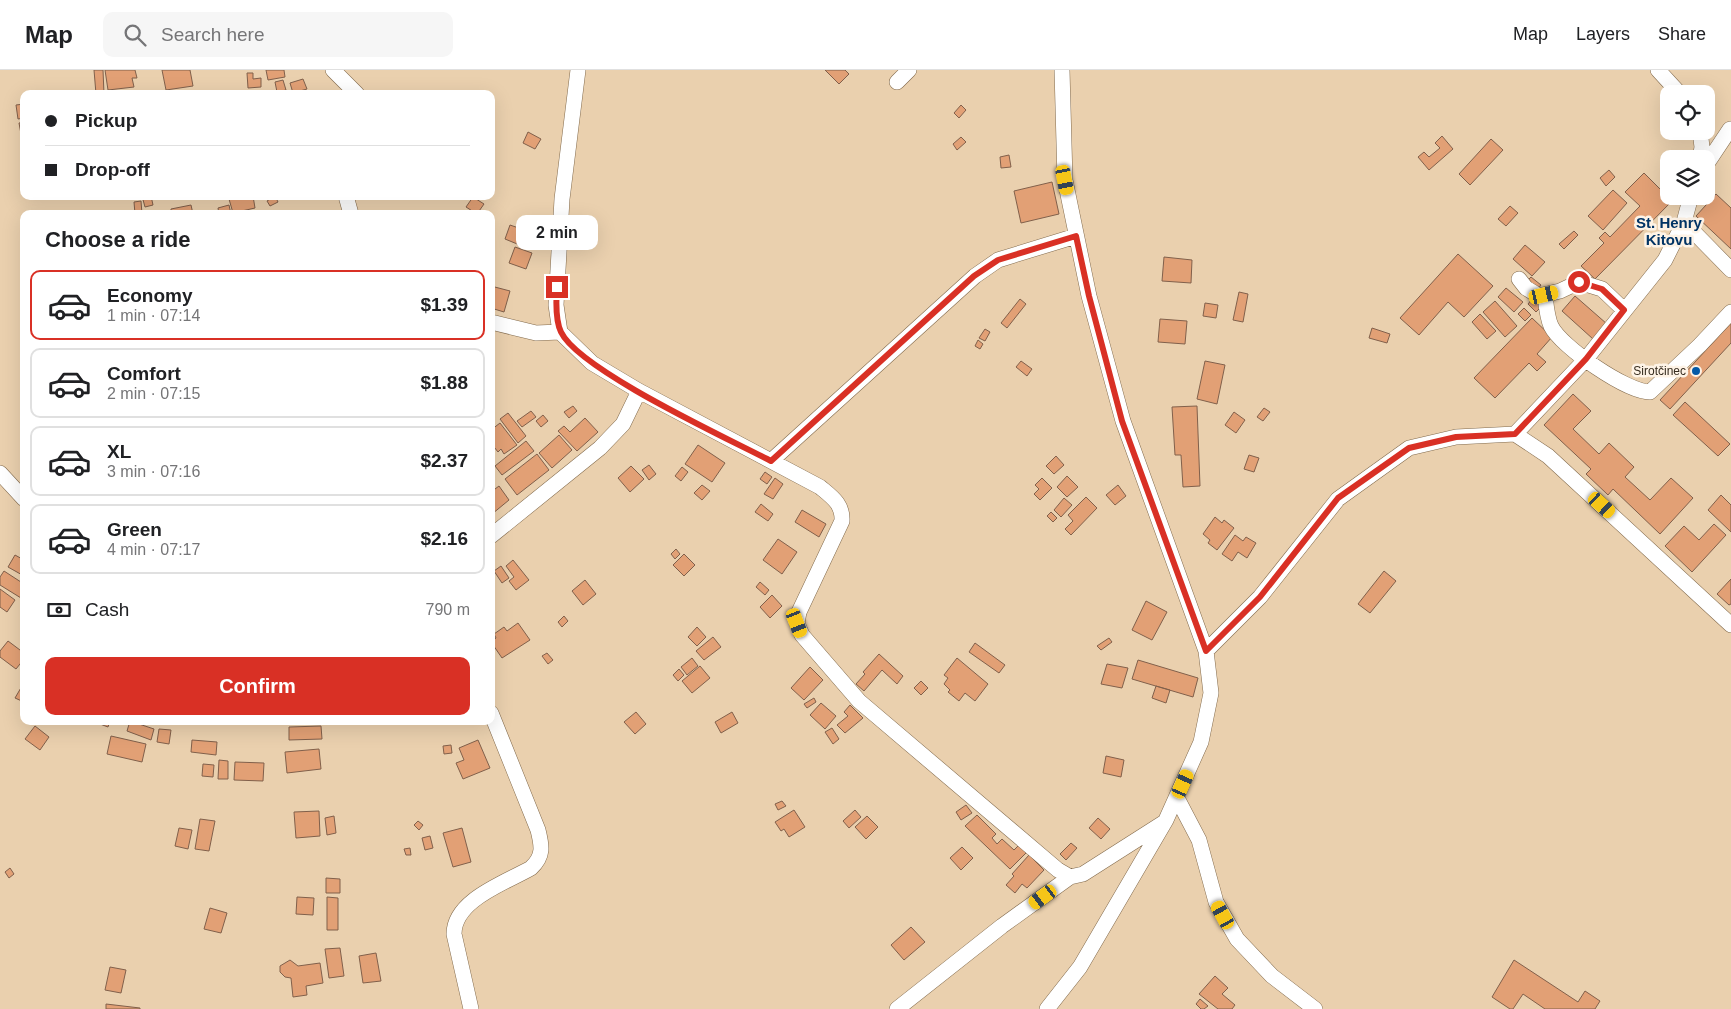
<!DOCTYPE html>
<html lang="en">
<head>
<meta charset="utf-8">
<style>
  :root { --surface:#fff; --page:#f6f6f6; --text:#202124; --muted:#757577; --line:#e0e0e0; --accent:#d93025 }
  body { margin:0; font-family:Arial,sans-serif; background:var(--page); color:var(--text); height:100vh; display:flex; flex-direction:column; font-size:19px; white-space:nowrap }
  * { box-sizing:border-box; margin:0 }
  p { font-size:16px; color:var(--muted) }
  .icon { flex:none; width:28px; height:28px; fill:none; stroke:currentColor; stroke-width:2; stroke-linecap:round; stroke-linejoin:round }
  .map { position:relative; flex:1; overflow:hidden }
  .sheet { position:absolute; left:20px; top:140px; width:475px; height:515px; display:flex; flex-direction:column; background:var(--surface); border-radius:10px; box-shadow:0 5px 20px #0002 }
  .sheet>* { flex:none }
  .guide { position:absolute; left:20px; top:20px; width:475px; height:110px; border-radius:10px; box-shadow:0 5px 20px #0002; display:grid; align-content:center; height:110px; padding:0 25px; background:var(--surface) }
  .controls { position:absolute; left:1660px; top:15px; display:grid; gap:10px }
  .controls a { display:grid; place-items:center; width:55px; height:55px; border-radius:10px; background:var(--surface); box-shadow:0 5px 20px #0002; font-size:25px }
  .end { position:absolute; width:22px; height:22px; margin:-11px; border:6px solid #d93025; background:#fff; box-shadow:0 0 0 2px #fff }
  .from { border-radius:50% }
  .bubble { position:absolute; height:35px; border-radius:10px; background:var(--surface); box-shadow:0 5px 20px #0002; font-size:16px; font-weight:600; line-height:35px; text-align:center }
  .car { position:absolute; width:15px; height:30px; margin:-15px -8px; border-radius:6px; box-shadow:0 0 4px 1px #0007; background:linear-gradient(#f5c518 24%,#345 0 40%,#f5c518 0 76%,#345 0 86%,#f5c518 0) }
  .guide b { display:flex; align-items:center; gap:18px; height:48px; font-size:19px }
  .guide b+b { border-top:1px solid var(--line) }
  .guide i { width:12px; height:12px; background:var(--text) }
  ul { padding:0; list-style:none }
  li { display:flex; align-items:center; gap:15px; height:70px; margin:0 10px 8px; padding:0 15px; border:2px solid var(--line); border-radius:10px }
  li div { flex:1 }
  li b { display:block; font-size:19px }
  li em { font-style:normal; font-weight:600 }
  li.selected { border-color:var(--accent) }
  li>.icon { width:45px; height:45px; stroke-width:1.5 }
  h2 { padding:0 25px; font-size:22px; line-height:60px }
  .pay { display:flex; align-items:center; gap:12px; height:55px; padding:0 25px; font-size:19px }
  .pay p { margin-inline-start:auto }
  .action { display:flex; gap:10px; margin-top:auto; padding:10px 25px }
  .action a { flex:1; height:58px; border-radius:10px; background:var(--accent); color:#fff; font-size:20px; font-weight:600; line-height:58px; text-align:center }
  header { display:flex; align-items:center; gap:30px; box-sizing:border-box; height:70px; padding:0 25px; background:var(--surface); border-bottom:1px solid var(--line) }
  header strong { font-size:24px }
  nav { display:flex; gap:28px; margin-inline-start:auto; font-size:18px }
  .search { width:350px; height:45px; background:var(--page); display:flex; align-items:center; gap:12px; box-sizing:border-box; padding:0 18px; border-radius:10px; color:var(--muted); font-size:19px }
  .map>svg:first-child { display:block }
  .building { fill:#e2a075; stroke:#81604b }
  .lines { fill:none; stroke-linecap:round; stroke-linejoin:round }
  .street-casing { stroke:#826a4c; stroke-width:16 }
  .street { stroke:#fff; stroke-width:15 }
  .route { stroke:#d93025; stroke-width:6 }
  .poi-dot { fill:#0459a7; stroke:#fef3e6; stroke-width:2 }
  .labels { text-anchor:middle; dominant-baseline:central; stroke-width:5; stroke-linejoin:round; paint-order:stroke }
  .poi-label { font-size:12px; fill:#362c1f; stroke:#fef3e6; text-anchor:end }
  .quarter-label { font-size:15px; font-weight:bold; fill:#023465; stroke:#fef3e6 }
</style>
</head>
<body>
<header>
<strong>Map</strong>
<div class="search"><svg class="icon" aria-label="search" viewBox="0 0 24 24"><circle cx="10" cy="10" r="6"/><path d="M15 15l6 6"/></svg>Search here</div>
<nav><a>Map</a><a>Layers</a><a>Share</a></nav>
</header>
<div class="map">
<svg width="1731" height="939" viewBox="0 0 1731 939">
  <rect width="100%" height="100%" fill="#ead0ae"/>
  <!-- building -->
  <path class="building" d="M94,0H103L104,24H96Z
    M105,0H135L137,8H132L134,17L108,20Z
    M162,0H190L193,16L166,20Z
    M266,0H284L285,7L268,10Z
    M825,0H845L849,4L839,14Z
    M247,3H253V9L261,8V17L248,18Z
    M303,9L307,19L293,23L290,13Z
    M283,10L286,20L277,22L275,12Z
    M24,34V48L18,49L16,35Z
    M961,35L966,40L959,48L954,43Z
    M24,52V63L21,64L19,53Z
    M528,62L541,69L535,79L523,73Z
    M1442,66L1453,79L1429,100L1418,87L1424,82L1429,87L1440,78L1435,73Z
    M961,67L966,72L957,80L953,74Z
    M1491,69L1503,80L1470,115L1459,104Z
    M1009,85L1011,97L1001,98L1000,87Z
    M1609,100L1615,107L1606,116L1600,108Z
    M1644,103L1672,131L1595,209L1581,196L1604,173L1599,168L1605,162L1610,167L1640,136L1625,122Z
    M1052,112L1059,144L1021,153L1014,121Z
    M1613,120L1627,133L1603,160L1588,146Z
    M1716,124L1731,138V179L1696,146Z
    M136,126H151L153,135L145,137L142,126Z
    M242,126H253L255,138L233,143L229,129Z
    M275,126L278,132L270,136L267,131Z
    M473,127L484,134L477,144L466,137Z
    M141,131L142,144H135L134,132Z
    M191,135L193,144H171V139Z
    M229,135L231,144H219L218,138Z
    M1510,136L1518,143L1506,156L1498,149Z
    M510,155L533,163L527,178L505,169Z
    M1574,161L1578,165L1564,179L1559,174Z
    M1525,175L1545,192L1532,206L1513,189Z
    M515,177L532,183L526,199L509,193Z
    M1458,184L1493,216L1464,247L1448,232L1419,265L1400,248Z
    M1164,187L1192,190L1191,213L1162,211Z
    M1531,207L1541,215L1537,220L1527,211Z
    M491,216L510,221L504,242L491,238Z
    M1506,218L1523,232L1514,242L1498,227Z
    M1239,222L1248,224L1243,252L1233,250Z
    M1575,226L1607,254L1593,269L1562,241Z
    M1533,228L1541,237L1536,242L1528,234Z
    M1020,229L1026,234L1007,258L1001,253Z
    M1495,231L1517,256L1505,267L1483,242Z
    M1205,233L1218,235L1216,248L1203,246Z
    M1524,238L1531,245L1525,251L1518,244Z
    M1480,244L1496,261L1487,269L1472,252Z
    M1532,248L1552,267L1537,284L1546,292L1537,301L1529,293L1495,328L1474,308Z
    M1160,249L1187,251L1185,274L1158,272Z
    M1731,253V273L1670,339L1660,330Z
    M1372,258L1390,264L1387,273L1369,268Z
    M985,259L990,262L985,271L979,268Z
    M978,270L983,274L980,279L975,276Z
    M1021,291L1032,299L1027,306L1016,297Z
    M1205,291L1225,295L1217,334L1197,329Z
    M1573,324L1591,341L1573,359L1599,384L1609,373L1634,397L1625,407L1650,430L1671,408L1693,428L1660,464L1613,419L1608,425L1586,404L1591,399L1544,355Z
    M1685,332L1730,374L1718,386L1673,345Z
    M573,336L577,341L569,348L564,342Z
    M1197,336L1200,416L1183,417L1181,385H1175L1172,337Z
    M1264,338L1270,342L1263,351L1257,347Z
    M531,341L536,347L522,357L517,351Z
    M1234,342L1245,350L1236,363L1225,355Z
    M508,343L526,366L518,373L500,349Z
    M543,345L548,351L541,357L536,351Z
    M585,348L598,362L577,381L558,361L564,356L570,362Z
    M500,353L517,375L504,384L501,379L498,382L491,373V360Z
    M559,365L572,380L552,398L539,383Z
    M526,371L534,381L502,405L495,396Z
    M698,375L725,393L712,412L685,394Z
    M537,384L549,400L517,425L505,409Z
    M1249,385L1259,388L1254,402L1244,399Z
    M1056,386L1064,395L1054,404L1046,396Z
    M649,395L656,404L649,410L642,400Z
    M631,396L644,409L630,422L618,408Z
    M682,397L688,402L681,411L675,406Z
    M765,402L772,407L767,414L760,409Z
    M1067,406L1078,417L1067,427L1057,417Z
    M775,408L783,414L773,429L764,424Z
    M1042,408L1052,418L1040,430L1034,424L1039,419L1035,415Z
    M702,415L710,421L702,430L694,423Z
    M1118,415L1126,426L1115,435L1106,425Z
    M499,416L509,430L492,444L491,422Z
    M1721,425L1731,435V462L1708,440Z
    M1086,427L1097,438L1071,465L1065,459L1073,451L1068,445Z
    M1064,428L1072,435L1061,447L1054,440Z
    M761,434L773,444L768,451L755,442Z
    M802,440L826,454L819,467L795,452Z
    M1051,442L1057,448L1053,452L1047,446Z
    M1215,447L1222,453L1224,450L1234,458L1217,480L1208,473L1210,470L1203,464Z
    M1714,454L1726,465L1692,502L1665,476L1684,456L1699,470Z
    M1235,465L1243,471L1246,467L1256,473L1247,488L1238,482L1232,491L1222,484Z
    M778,469L797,482L782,504L763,490Z
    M676,479L680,484L675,489L671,484Z
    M684,484L695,495L684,506L673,495Z
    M15,485L24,490V506L8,497Z
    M513,490L529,510L516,520L509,511L514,507L506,496Z
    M501,496L509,508L502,513L494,501Z
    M4,501L24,514L21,528L0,515V507Z
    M1384,501L1396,511L1370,543L1358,534Z
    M1731,509V534L1729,535L1717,524Z
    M585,510L596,524L583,535L572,521Z
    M760,512L769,520L765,525L756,517Z
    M0,519L15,530L7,542L0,537Z
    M772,525L782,536L770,548L760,537Z
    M1146,531L1167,542L1152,570L1132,560Z
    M564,546L568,551L562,557L558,552Z
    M518,553L530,570L502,588L491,572L496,568L494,564L504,557L507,561Z
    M697,557L706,567L697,576L688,567Z
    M713,567L721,577L704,590L696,581Z
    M1109,568L1112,572L1101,580L1097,576Z
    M8,571L24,583V589L16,599L0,587V581Z
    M975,573L1005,595L999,603L969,582Z
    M547,583L553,590L548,594L542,586Z
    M879,584L903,606L897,614L882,600L864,621L856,614L865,604L863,602Z
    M692,588L698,596L687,605L681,597Z
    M957,588L988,614L975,631L965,623L959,631L948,622L950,620L944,614L948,608L944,605Z
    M1138,590L1198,608L1193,627L1132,609Z
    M1107,594L1128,598L1122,618L1101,614Z
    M700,596L710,608L692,623L682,611Z
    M810,597L823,610L804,630L791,618Z
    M679,599L684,605L678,611L673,605Z
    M921,611L928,618L921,625L914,618Z
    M22,616L24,617V632L15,628Z
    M1156,616L1170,620L1166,633L1152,628Z
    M814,628L816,632L807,638L804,634Z
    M821,633L836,646L825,659L810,645Z
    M850,635L863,648L845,663L837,655L848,646L844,642Z
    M636,642L646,654L635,664L624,652Z
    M732,642L738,653L721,663L715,652Z
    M92,651H110L108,657Z
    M130,651L154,659L151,670L127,661Z
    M35,656L49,667L40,680L25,669Z
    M321,656L322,669L289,670V657Z
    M832,658L839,669L833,674L825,662Z
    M159,659L171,660L169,674L157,672Z
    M111,666L146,674L142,692L107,684Z
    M192,670L217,672L216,685L191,682Z
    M478,670L490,698L463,709L456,693L464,690L459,678Z
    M451,675L452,683L444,684L443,676Z
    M319,679L321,699L287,703L285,682Z
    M1106,686L1124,690L1121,707L1103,703Z
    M219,690L228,691V709H218Z
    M235,692L264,693L263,711L234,710Z
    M203,694L214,695L213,707L202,706Z
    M782,731L786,736L778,740L775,734Z
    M966,735L972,743L961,750L956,742Z
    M794,740L805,757L789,767L784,759L781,761L775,752Z
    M855,740L861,747L849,758L843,751Z
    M319,741L320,766L296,768L294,742Z
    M977,745L996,764L992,768L997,774L1002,769L1014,780L1019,775L1026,783L1010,799L965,756Z
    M334,746L336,763L327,765L325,748Z
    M867,746L878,757L866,769L855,757Z
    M1098,748L1110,759L1101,769L1089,758Z
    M200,749L215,751L209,781L195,779Z
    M418,751L423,755L419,760L414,755Z
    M179,758L192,760L188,779L175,776Z
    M462,758L471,792L453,797L443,763Z
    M430,766L433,778L425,780L422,768Z
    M1071,773L1077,778L1066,790L1060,784Z
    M962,777L973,788L961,800L950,788Z
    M410,778L411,785H406L404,779Z
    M1029,785L1044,800L1027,818L1022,814L1015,823L1006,815L1014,806L1012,804Z
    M10,798L14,804L9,808L5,802Z
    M326,808L340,809V823H326Z
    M297,827L314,828L313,845L296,844Z
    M327,827L338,828V860H327Z
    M210,838L227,843L221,863L204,859Z
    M911,857L925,872L904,890L891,875Z
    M340,878L344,906L329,908L325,879Z
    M376,883L381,911L363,913L359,886Z
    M290,890L298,896L320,893L323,913L306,916L307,925L293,927L291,908L285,907L280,902V896Z
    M1514,890L1578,932L1585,921L1600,931L1595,939H1545L1523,924L1513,939H1510L1492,927Z
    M110,897L126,900L121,923L105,920Z
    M1215,906L1228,918L1222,924L1235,935L1232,939H1218L1199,924Z
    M1200,929L1208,936L1204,939H1201L1196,934Z
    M106,934L140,938V939H106Z"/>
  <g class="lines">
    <defs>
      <path id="street" d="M333,0L357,24
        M578,0L562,129L556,235L560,262L592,293L639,321L820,417C832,427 843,434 842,451L799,542L797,553L802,565L859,631L1058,800L1070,807
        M1658,0L1680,24
        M897,12L909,0
        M1700,89L1702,77L1700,61
        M1706,95L1730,59
        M346,126L351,144
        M1684,152L1731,200
        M1519,209L1526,218L1539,226L1560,221L1579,212L1602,219L1624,240
        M1545,225C1546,234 1547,247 1551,256C1561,277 1627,322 1650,322L1700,275L1731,242
        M491,252L536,263L560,262
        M1515,364L1586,289L1665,190L1684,152L1691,126
        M771,391L975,206L998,190L1076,166
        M0,403L24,429
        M491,466L600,378L623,354L639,321
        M1206,581L1260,527L1338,429L1409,378L1456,367L1515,364L1548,386L1731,555
        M1177,728L1199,770L1216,832L1237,869L1272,906L1315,939
        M471,939L454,864C454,830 505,813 531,798C544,786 542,776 538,760L491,643
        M897,939L1002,856L1070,807L1083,804L1163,753
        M1047,939L1080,897L1166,750L1201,672L1211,623L1206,581L1123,351L1089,226L1065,110L1062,0"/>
    </defs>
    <!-- street casing -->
    <use href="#street" class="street-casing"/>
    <!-- street -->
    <use href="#street" class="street"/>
  </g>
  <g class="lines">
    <!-- route -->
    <path class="route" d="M557,217C556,231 555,250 561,262C579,300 729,369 771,391L974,206L998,190L1076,166L1089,226L1122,351L1206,581L1260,527L1338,428L1409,378L1456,367L1515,364L1586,289L1624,240L1602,219L1579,212"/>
  </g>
  <!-- markers -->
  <circle class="poi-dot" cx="1696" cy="301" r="5"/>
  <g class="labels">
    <!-- poi labels -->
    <g class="poi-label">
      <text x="1686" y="301">Sirotčinec</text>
    </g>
    <!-- quarter labels -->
    <g class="quarter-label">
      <text x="1669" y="152">St. Henry<tspan x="1669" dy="17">Kitovu</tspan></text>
    </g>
  </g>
</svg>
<div class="controls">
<a><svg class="icon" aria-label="locate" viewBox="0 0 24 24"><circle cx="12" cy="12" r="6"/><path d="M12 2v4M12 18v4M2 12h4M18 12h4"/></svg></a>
<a><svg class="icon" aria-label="layers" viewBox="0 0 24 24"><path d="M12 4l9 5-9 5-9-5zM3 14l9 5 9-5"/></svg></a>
</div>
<i class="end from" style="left:1579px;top:212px"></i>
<i class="end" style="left:557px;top:217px"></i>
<div class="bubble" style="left:516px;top:145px;width:82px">2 min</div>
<i class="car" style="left:1065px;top:110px;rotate:169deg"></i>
<i class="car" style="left:1544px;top:225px;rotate:77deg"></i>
<i class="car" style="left:1602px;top:435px;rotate:132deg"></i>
<i class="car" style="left:797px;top:553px;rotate:159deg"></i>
<i class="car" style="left:1183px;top:714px;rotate:24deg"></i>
<i class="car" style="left:1043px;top:827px;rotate:234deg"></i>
<i class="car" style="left:1223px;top:845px;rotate:331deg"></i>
<div class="guide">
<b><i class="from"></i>Pickup</b>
<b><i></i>Drop-off</b>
</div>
<section class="sheet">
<h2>Choose a ride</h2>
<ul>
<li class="selected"><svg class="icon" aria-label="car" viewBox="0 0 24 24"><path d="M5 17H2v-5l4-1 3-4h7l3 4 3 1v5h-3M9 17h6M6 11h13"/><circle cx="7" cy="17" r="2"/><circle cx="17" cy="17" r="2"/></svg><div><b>Economy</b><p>1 min · 07:14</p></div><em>$1.39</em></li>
<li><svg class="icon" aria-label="car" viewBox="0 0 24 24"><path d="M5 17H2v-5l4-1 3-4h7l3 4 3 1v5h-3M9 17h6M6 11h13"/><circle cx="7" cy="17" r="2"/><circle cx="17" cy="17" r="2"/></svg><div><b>Comfort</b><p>2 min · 07:15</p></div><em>$1.88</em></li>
<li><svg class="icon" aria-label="car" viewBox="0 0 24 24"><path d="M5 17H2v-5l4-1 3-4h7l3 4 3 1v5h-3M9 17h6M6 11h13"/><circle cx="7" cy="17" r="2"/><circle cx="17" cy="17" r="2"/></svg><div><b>XL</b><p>3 min · 07:16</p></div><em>$2.37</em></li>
<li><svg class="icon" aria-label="car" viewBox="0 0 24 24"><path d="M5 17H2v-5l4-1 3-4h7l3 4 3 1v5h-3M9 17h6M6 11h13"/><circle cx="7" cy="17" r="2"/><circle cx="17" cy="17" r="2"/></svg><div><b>Green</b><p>4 min · 07:17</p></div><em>$2.16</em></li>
</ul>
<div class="pay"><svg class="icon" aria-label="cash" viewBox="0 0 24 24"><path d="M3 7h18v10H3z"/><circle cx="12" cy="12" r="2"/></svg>Cash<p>790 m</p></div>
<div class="action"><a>Confirm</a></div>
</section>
</div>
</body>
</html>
